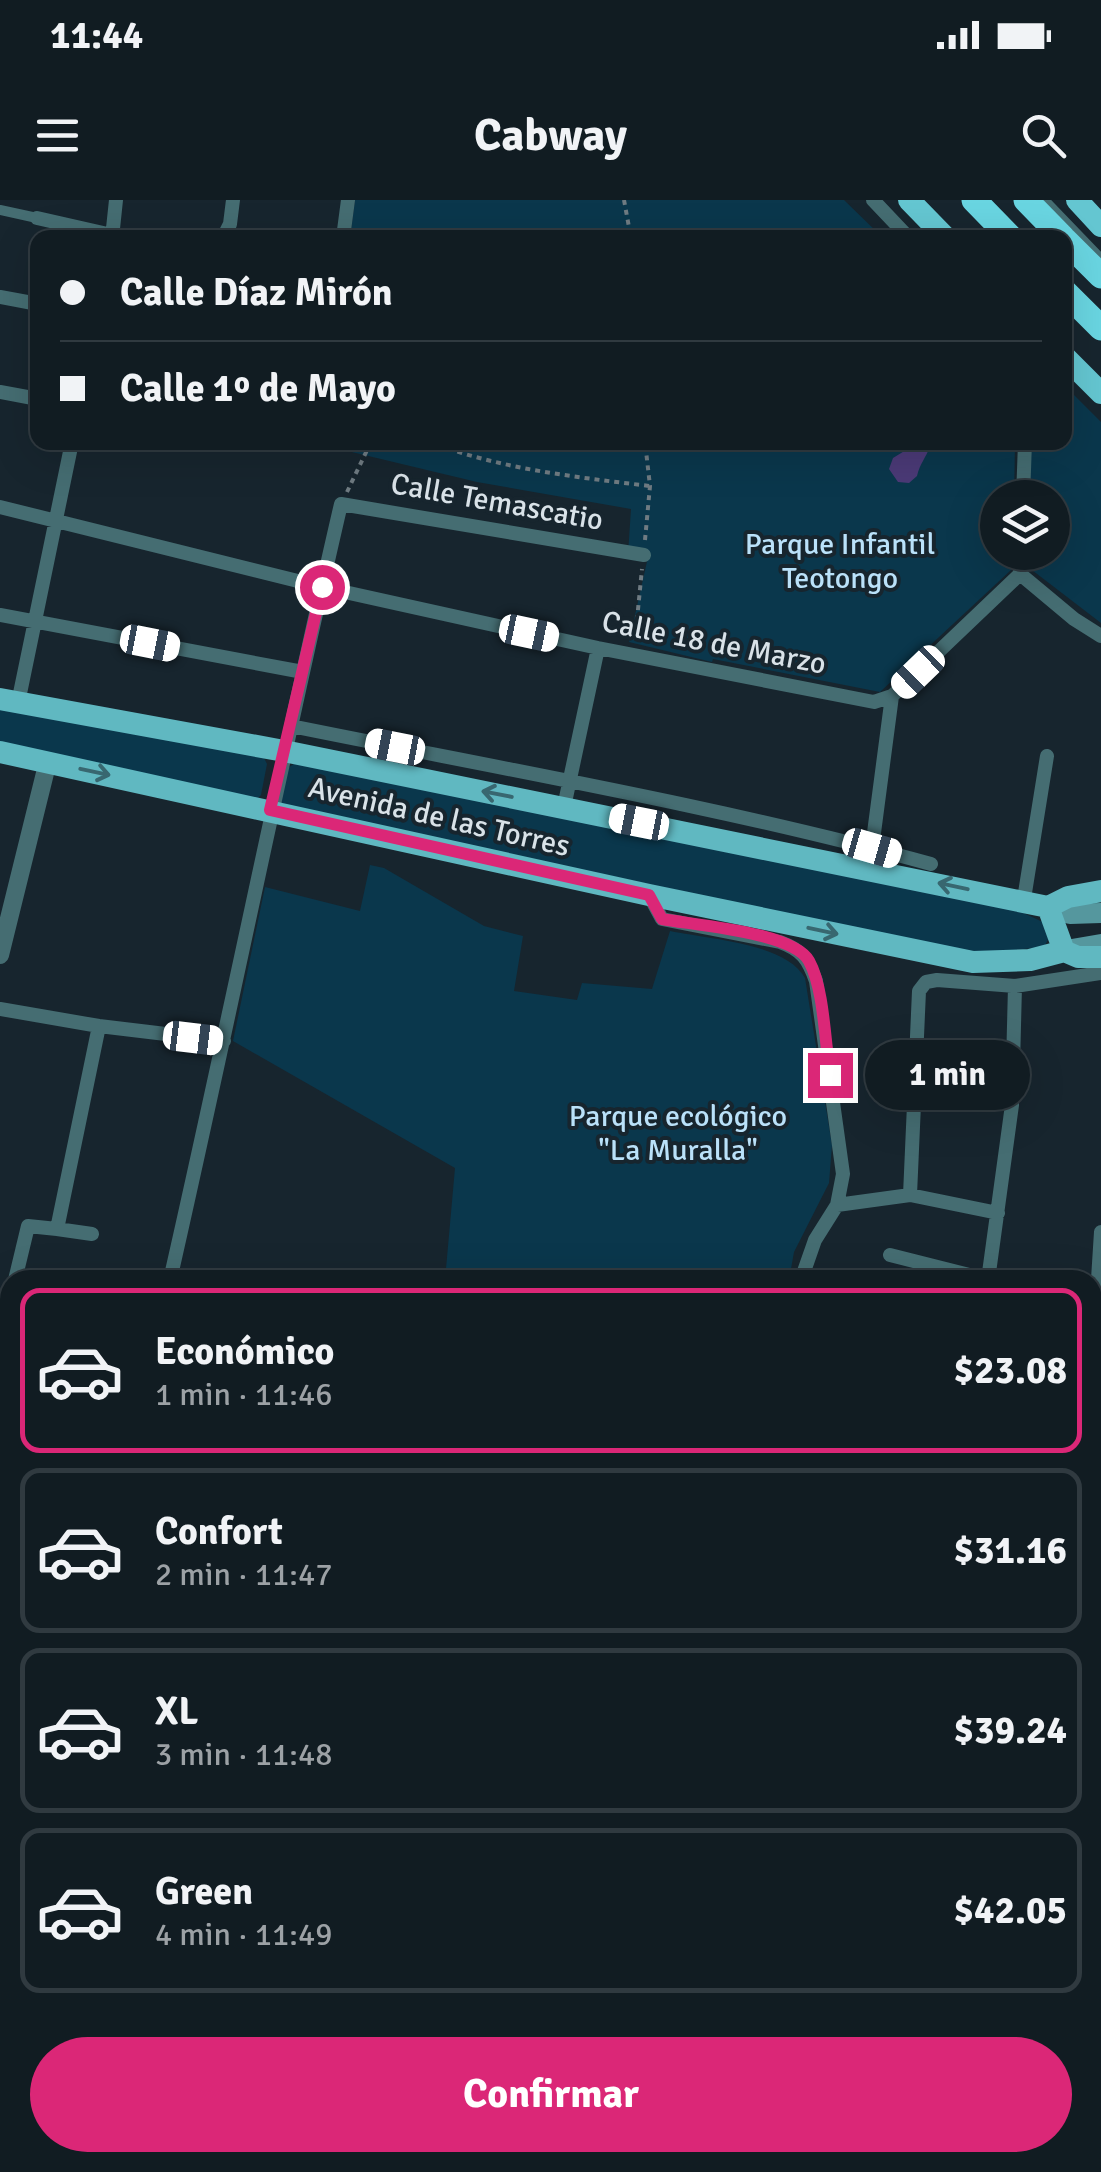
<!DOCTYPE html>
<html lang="es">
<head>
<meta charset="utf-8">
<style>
  :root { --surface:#111c22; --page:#1e292f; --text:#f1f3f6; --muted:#9ca1a5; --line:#303a40; --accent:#db2777 }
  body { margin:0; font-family:Signika,sans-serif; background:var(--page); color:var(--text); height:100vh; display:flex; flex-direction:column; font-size:38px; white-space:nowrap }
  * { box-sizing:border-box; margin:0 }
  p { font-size:32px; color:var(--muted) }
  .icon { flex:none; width:55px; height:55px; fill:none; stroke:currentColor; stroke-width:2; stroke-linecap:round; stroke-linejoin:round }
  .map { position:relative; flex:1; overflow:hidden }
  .side { position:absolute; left:0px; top:1070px; width:1102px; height:902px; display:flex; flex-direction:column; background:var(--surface); border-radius:30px 30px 0 0; box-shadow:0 10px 40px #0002,0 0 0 2px var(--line) }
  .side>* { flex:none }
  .top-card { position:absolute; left:30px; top:30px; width:1042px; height:220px; border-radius:20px; box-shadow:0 10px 40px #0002,0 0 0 2px var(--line); display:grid; align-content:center; height:220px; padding:0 30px; background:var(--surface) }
  .fabs { position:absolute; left:980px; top:280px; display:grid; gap:20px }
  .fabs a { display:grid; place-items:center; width:90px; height:90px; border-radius:50%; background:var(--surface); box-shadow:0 10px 40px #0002,0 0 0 2px var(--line); font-size:50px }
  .end { position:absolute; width:45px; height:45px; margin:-22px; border:12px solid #db2777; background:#fff; box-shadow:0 0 0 5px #fff }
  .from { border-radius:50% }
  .bubble { position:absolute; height:70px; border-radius:35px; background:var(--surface); box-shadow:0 10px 40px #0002,0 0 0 2px var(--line); font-size:32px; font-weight:800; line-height:70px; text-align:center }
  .car { position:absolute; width:30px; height:60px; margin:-30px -15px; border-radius:12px; box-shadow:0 0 8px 2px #0007; background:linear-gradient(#fff 24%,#345 0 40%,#fff 0 76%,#345 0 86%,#fff 0) }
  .top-card b { display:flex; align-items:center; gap:35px; height:95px; font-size:38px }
  .top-card b+b { border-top:2px solid var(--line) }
  .top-card i { width:25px; height:25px; background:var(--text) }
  ul { padding:18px 0 0; list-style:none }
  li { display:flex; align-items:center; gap:30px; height:165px; margin:0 20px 15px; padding:0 10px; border:5px solid var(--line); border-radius:20px }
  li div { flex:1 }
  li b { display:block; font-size:38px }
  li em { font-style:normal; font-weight:800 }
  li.on { border-color:var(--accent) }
  li>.icon { width:90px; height:90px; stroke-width:1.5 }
  .action { display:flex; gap:20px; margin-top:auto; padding:20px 30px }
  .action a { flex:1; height:115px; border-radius:60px; background:var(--accent); color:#fff; font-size:40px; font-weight:800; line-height:115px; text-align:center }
  .status { display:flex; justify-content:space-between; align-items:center; height:70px; padding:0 50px; background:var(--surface); direction:ltr }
  .status svg { height:28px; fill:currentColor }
  header { display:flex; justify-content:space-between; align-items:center; height:130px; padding:0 30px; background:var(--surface); font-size:45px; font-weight:800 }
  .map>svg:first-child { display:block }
  .green { fill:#0a374c }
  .water { fill:#4b3a77 }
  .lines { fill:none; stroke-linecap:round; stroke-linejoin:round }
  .path { stroke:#6f7b82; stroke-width:4; stroke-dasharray:5 5; stroke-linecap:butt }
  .service { stroke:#456d72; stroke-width:6 }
  .pedestrian { stroke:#456d72; stroke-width:10 }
  .minor { stroke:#456d72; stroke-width:14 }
  .tertiary { stroke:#456d72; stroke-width:18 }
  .secondary { stroke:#55979e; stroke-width:20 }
  .primary { stroke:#60b8c1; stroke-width:22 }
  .trunk { stroke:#64c6d1; stroke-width:22 }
  .motorway { stroke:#69d5e1; stroke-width:25 }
  .oneway { stroke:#386770 }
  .route { stroke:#db2777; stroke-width:12 }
  .labels { text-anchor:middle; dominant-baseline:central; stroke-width:8; stroke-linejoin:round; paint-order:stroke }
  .street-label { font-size:30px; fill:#d9e2e8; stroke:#17252e }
  .park-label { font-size:30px; fill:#bae1f9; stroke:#17252e }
</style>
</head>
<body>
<div class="status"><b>11:44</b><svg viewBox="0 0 49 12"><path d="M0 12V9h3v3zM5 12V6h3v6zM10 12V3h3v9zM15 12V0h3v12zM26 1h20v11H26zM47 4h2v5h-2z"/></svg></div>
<header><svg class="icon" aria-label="menu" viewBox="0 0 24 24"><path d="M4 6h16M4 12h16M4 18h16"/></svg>Cabway<svg class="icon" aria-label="search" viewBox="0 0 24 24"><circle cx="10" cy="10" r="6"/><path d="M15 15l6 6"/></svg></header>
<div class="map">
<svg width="1101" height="1972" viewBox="0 0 1101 1972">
  <rect width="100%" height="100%" fill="#17252e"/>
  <!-- green -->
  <path class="green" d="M355,0H844L882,37L350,38Z
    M1065,186L1101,222V423L1028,367L1029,353L1052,352V298L1030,297L1031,243L1065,242Z
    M336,242L1015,243L1014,297L998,298V352L1012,353L1011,370L880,492L713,459L712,462L629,442L648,357L628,354L631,309L477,282L335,248Z
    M0,503L263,556L267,564L261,595L255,601L0,549Z
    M295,563L1013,708L1047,724L1049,738L1044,747L975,754L279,605L288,568Z
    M370,665L384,668L484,726L523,736L514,791L577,800L582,783L652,789L670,731C708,739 786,743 805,778L832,945L829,983L794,1052L789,1080H445L455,968L233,841L265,687L360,711Z
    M0,1196L10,1199V1456L0,1453Z"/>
  <!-- water -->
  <path class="water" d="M909,242L927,243L930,246C926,258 920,263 917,276L909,283L898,282L889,269L893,258L906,250Z"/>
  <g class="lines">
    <!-- path -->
    <path class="path" d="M624,0L631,38
      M429,242C501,269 574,277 650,286
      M347,292L371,242
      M645,340L650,286L645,242
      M635,440L642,369
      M0,1321L10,1324"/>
    <!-- service -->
    <path class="service" d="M1047,0L1101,56"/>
    <!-- pedestrian -->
    <path class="pedestrian" d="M0,10L37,18"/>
    <!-- minor -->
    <path class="minor" d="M873,0L909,38
      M37,18L112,35
      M112,38L116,0
      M223,38L230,24L233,0
      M343,38L348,0
      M0,97L38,104
      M0,192L38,199
      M1023,298L1025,242
      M0,307L322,387L598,448L874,502L892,496
      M1020,374L1074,419L1101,436
      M0,415L303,472
      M18,503L72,242
      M291,526C503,569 723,607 931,664
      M564,607L598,448
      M872,648L892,496L1020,374L1021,352
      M649,695L662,719L780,742C802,750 808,759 816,781L843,974L837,1005L815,1040L801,1080
      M1024,699L1047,556
      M0,809L99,826L224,841
      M910,995L919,791L926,782L937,780L1015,786L1101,773
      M837,1005L910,995L998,1013
      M57,1029L92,1034
      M890,1055L989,1080
      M15,1080L28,1026L57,1029L99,826
      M170,1080C229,821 281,562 341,304L644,355
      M988,1080L1012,905L1015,786
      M1097,1095L1101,1032
      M1092,1106L1101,1109
      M0,1146L10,1103
      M1092,1227L1101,1229
      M1092,1324L1101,1326
      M1092,1476L1101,1477
      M0,1553L10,1556
      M0,1626L10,1588
      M1092,1815L1101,1816
      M0,1855L10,1858
      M1092,1930L1101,1896
      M327,1962L341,1966L342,1962
      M893,1962L922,1972
      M587,1970L597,1972
      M48,1972L51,1962
      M161,1972L164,1962
      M466,1972L468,1962
      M683,1972L685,1962
      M856,1972L859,1962
      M965,1972L967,1962
      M1082,1972L1084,1962"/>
    <!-- tertiary -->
    <path class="tertiary" d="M0,755L48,561"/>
    <!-- secondary -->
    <path class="secondary" d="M1048,707L1070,714L1101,713
      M1066,750L1101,744"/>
    <!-- primary -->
    <path class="primary" d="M0,499L284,551L1048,707
      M0,552L649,695L973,762L1030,760L1064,751
      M1048,707L1064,751L1078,757H1101
      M1048,707L1068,697L1101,691"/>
    <!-- trunk -->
    <path class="trunk" d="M909,0L946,38
      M1077,0L1101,26
      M1065,157L1101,193"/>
    <!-- motorway -->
    <path class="motorway" d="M974,0L1011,38
      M1026,0L1063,38
      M1065,40L1101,76
      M1065,92L1101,128"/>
  </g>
  <!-- one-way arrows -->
  <defs><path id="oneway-shaft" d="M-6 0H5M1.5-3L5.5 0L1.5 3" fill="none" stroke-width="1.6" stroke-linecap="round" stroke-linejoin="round" transform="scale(2.5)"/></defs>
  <g class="oneway">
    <use href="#oneway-shaft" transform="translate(95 572) rotate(12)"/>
    <use href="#oneway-shaft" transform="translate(497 594) rotate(-169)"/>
    <use href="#oneway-shaft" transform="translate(953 686) rotate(-168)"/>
    <use href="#oneway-shaft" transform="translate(823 731) rotate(12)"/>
  </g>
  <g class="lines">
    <!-- route -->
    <path class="route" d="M322,387L270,610L649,695L662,719C694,725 793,732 809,761C824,788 825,843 830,875"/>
  </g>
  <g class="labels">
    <!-- street labels -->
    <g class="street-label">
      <text transform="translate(497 302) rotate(10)">Calle Temascatio</text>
      <text transform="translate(714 443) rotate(11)">Calle 18 de Marzo</text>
      <text transform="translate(439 617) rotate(13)">Avenida de las Torres</text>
    </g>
    <!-- park labels -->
    <g class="park-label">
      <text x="840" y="344">Parque Infantil<tspan x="840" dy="34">Teotongo</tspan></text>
      <text x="678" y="916">Parque ecológico<tspan x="678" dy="34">"La Muralla"</tspan></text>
    </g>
  </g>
</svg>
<div class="fabs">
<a><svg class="icon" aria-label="layers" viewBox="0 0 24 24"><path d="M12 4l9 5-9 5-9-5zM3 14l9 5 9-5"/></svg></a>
</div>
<i class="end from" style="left:322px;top:387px"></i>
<i class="end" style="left:830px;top:875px"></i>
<div class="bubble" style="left:865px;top:840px;width:165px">1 min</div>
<i class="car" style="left:529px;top:433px;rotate:102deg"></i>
<i class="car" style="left:150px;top:443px;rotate:101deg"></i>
<i class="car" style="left:918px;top:472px;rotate:226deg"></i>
<i class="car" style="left:395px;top:547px;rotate:281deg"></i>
<i class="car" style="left:639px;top:622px;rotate:281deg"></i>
<i class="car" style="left:872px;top:648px;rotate:106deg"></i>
<i class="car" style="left:193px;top:838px;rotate:97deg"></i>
<div class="top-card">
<b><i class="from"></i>Calle Díaz Mirón</b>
<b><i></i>Calle 1º de Mayo</b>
</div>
<section class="side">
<ul>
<li class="on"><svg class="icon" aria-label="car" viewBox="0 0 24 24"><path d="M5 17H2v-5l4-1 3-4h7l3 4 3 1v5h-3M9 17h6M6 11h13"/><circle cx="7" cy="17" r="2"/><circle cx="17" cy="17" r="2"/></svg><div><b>Económico</b><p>1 min · 11:46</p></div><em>$23.08</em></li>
<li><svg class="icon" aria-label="car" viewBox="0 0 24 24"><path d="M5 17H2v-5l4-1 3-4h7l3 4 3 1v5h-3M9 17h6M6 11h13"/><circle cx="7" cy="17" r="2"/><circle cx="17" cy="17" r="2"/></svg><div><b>Confort</b><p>2 min · 11:47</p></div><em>$31.16</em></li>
<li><svg class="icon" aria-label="car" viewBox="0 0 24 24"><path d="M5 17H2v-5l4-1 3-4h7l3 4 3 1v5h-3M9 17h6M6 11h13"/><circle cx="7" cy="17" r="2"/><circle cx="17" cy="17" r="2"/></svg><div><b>XL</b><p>3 min · 11:48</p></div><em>$39.24</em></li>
<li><svg class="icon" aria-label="car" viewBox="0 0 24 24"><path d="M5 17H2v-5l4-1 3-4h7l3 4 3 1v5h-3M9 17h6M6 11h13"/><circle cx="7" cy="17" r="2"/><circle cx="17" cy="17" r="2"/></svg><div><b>Green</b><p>4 min · 11:49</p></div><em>$42.05</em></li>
</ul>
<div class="action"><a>Confirmar</a></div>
</section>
</div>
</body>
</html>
